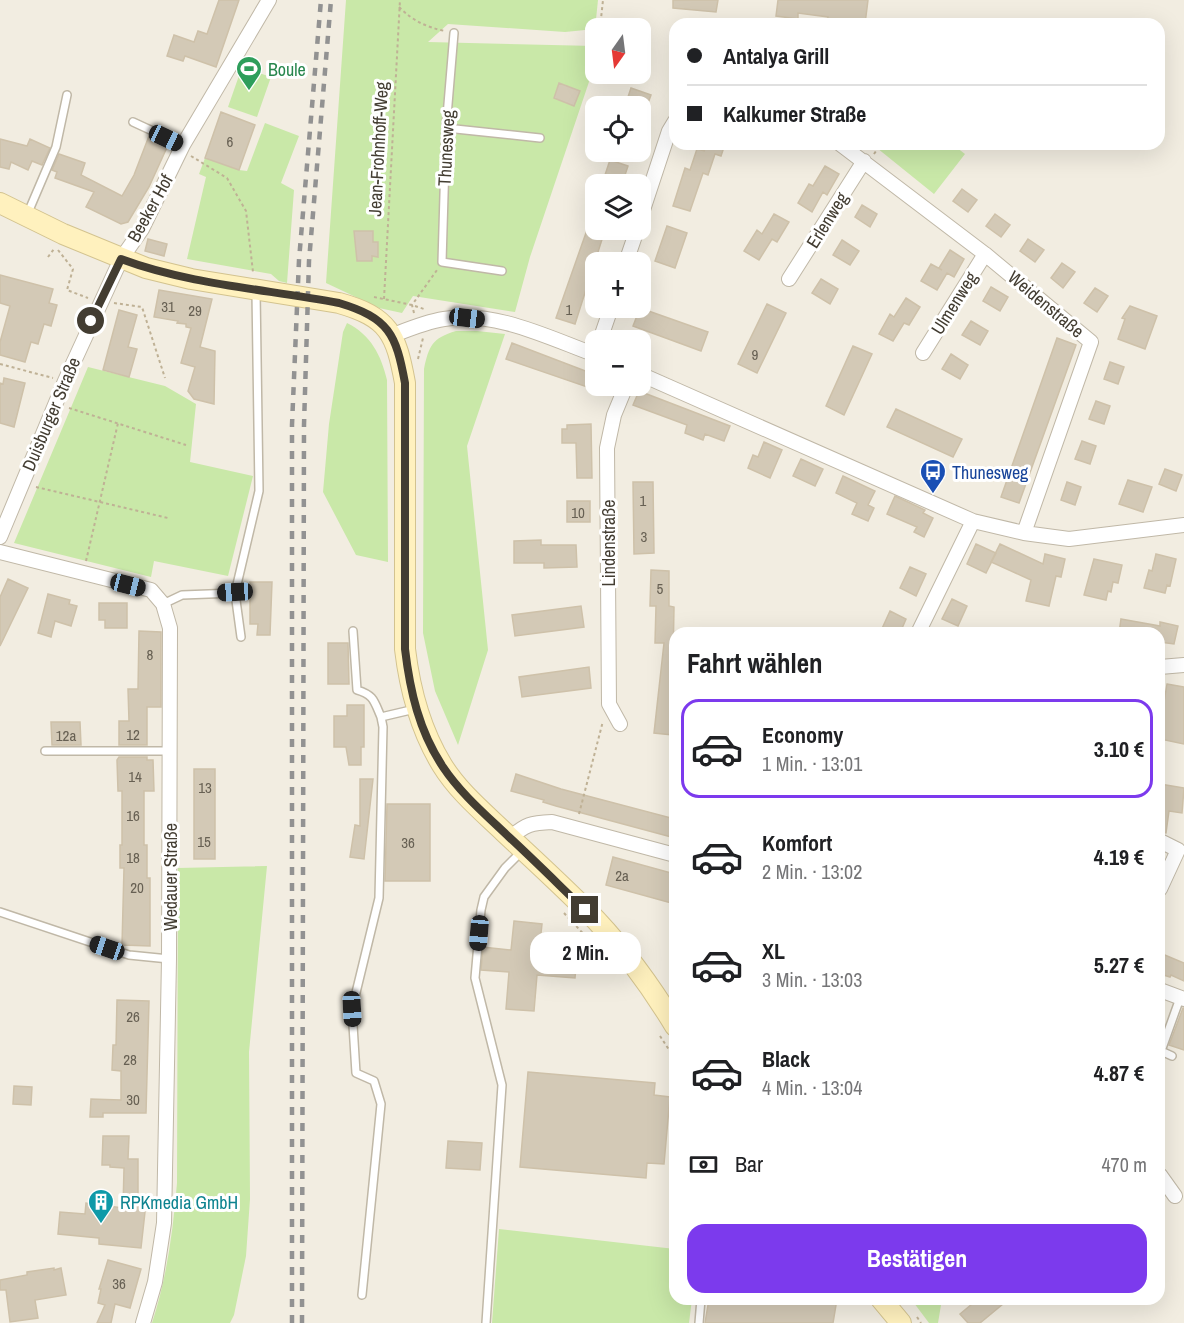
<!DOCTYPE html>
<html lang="de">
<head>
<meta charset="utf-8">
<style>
  :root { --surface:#fff; --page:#f2f2f2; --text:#202124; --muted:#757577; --line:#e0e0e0; --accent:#7c3aed }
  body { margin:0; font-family:"Archivo Narrow",sans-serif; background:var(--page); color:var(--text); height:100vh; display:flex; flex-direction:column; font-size:22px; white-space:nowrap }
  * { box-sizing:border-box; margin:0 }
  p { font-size:20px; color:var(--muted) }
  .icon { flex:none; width:33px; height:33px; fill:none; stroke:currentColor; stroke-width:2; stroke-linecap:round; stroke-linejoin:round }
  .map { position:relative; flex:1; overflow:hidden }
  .panel { position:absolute; left:669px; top:627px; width:496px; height:678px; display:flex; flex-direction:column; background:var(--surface); border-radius:18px; box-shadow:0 6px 24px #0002 }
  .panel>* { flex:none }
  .top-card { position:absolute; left:669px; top:18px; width:496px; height:132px; border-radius:18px; box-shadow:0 6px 24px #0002; display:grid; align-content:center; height:132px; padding:0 18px; background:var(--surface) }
  .needle { width:39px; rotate:194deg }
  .buttons { position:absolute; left:585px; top:18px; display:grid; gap:12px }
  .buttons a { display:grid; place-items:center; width:66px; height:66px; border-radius:12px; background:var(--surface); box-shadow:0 6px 24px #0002; font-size:30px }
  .end { position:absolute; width:27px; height:27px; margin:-14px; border:8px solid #433d32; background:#fff; box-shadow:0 0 0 3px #fff }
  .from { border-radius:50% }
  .bubble { position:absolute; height:42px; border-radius:18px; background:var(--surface); box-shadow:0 6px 24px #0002; font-size:20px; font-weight:700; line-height:42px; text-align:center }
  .car { position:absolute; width:18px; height:36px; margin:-18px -9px; border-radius:8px; box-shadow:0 0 4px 2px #0007; background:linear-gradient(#222 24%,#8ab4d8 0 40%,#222 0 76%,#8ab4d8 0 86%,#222 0) }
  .top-card b { display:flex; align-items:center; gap:21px; height:57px; font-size:22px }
  .top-card b+b { border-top:2px solid var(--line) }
  .top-card i { width:15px; height:15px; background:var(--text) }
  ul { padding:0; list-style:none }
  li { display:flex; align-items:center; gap:18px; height:99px; margin:0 12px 9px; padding:0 6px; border:3px solid transparent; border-radius:18px }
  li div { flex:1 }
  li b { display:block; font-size:22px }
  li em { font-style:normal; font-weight:700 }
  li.active { border-color:var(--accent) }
  li>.icon { width:54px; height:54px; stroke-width:1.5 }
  h2 { padding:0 18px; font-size:27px; line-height:72px }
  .pay { display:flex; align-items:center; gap:15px; height:66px; padding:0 18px; font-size:22px }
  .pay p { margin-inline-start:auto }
  .primary-button { display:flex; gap:12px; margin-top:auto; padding:12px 18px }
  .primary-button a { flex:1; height:69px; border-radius:18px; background:var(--accent); color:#fff; font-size:24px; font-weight:700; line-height:69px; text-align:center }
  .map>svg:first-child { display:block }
  .green { fill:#c9e8a8 }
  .building { fill:#d3c9b6; stroke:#cec1a9; stroke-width:1.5 }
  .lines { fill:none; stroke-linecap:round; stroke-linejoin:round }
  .lane-casing { stroke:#c0b8a7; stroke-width:10 }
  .street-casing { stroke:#c0b8a7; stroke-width:16 }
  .secondary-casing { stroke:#d3c38f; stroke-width:22 }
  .path { stroke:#bfb195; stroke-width:2; stroke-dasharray:3 3; stroke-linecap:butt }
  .lane { stroke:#fff; stroke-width:7 }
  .street { stroke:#fff; stroke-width:14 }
  .secondary { stroke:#fff1be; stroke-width:20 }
  .rail { stroke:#929292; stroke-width:4.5; stroke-dasharray:8 8; stroke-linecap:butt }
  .route { stroke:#433d32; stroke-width:8 }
  .labels { text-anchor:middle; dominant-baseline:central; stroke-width:6; stroke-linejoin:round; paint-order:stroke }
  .number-label { font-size:15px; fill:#676053 }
  .leisure-label { font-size:18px; fill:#27864d; stroke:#fff; text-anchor:start }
  .street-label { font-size:18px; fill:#433d32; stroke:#fff }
  .transit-label { font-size:18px; fill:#164399; stroke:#fff; text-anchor:start }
  .culture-label { font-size:18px; fill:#0d838f; stroke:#fff; text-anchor:start }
</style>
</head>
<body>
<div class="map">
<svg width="1184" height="1323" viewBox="0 0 1184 1323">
  <rect width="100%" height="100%" fill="#f2ede1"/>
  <!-- green -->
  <path class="green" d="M346,0H598L595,29L565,32L448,24L428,42L595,46V64L530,257L515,312L413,296L402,313L379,308L326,283Z
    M242,67L271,77L257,117L228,107Z
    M265,123L299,136L281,183L294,190L287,283L279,281L271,274L187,259L206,177L199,174L205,158L239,170L247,171Z
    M872,144H952L965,154L934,194Z
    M347,323C371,335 381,355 387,380L388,562L356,555L323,492L329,424L343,332Z
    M456,331H477L505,334L467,446L488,650L458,745L435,691L423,633L424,369C429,346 432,338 456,331Z
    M88,367L165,386L196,404L190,462L253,476L228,576L154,561L151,577L14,543Z
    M267,866L249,1052L250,1199L246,1256L234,1315L230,1323H152C167,1277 173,1231 177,1183L178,868Z
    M499,1229L675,1249V1299H692L689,1323H492Z
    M911,1299H942L938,1323H929Z"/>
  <!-- building -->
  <path class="building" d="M219,0H239L216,67L185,56L183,61L167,56L174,35L194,42L198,31L207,34Z
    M673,0H718L716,12L673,8Z
    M778,0H868L865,24L827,22L828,17L798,13V19L776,16Z
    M559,83L580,91L574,106L554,98Z
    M631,88L651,95L647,106H625Z
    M221,112L255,125L239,170L205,158Z
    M149,136L168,145L149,187L128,222L121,224L86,207L94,192L55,178L57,172L52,170L59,154L85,163L81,175L122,196L134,175Z
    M0,139L27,146L30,139L50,148L42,165L32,161L28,170L11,162L9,169L0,167Z
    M691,144H725L721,156L715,154L708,175L703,173L690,211L673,206L685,168L690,170L697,149L705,151L691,146Z
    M610,160L628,166L622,184H602Z
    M825,166L839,174L827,195L823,192L812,212L798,203L809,184L813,186Z
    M962,189L977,200L968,212L953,201Z
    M862,205L877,214L870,227L855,217Z
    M774,214L789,222L777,242L772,239L759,260L744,251L757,230L762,234Z
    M995,214L1010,225L1001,237L986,226Z
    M667,226L687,233L675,268L655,261Z
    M587,230H605L575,324L556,318Z
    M354,231H373V242H378V257L372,256V261H357Z
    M148,239L167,244L164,256L145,251Z
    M1028,239L1044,250L1035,262L1020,251Z
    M842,240L859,251L850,265L833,255Z
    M950,250L964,259L954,277L947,273L937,290L921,281L931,264L942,270L939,268Z
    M1062,263L1075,272L1063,288L1051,278Z
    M0,275L53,289L49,303L57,305L51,326L44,324L38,344L31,342L25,362L0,355V342L10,306L0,303Z
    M821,279L838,289L830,304L812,293Z
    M991,287L1008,297L1000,311L983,301Z
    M1095,288L1108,296L1097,312L1084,303Z
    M159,290L212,299L200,347L215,351L214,404L194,399L188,391L195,367L181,363L191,328L186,327V324L177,323L178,321L154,317Z
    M906,298L920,307L909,325L904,323L893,341L879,334L890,314L894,317Z
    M767,304L786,313L757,373L738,364Z
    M1130,306L1157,316L1145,349L1118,339L1125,319L1122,318Z
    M640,308L708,332L701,351L633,326Z
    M119,310L137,315L128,347L137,349L129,377L103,370Z
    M971,321L988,331L980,345L962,335Z
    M1057,338L1076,345L1019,503L1001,497Z
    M512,343L596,375V390L506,359Z
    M853,346L872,354L844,415L826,406Z
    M951,354L968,365L960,379L942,369Z
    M1110,362L1124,367L1118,384L1104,379Z
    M4,378L25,383L14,427L0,423V383L3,384Z
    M639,391L730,426L724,441L705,434L703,440L685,433L687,425L633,405Z
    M1096,401L1110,406L1104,424L1089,419Z
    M896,409L962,439L953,457L887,427Z
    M591,424L592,478H577L576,443H562V429H567V425Z
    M1082,441L1096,446L1090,464L1075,459Z
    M764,442L782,450L770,478L748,468L753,455L758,457Z
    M801,459L823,469L815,486L793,476Z
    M1165,469L1182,475L1176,491L1159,484Z
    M843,476L875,491L868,505L874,508L868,521L852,514L857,503L836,493Z
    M1128,480L1152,487L1143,512L1119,504Z
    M633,482H653L654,553L634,554Z
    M1067,482L1081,487L1075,505L1061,500Z
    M895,496L925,510L923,513L933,518L924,537L914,532L917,527L887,514Z
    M567,501H590V522H567Z
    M541,540V545H576L577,567L544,568V563H514V541Z
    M976,544L996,553L986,573L967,564Z
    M1000,544L1043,564L1045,554L1065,559L1061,577L1056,576L1049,606L1026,601L1031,580L991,562Z
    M1156,554L1176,559L1170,586L1167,585L1165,593L1144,588L1149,570L1152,571Z
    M1094,559L1122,565L1118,583L1113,582L1111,592L1108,591L1106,600L1084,595Z
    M910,567L926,574L916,596L900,588Z
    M651,570L669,571V606L674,607L673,662H675V711L672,735L654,733L664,643H655L656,606H650Z
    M8,579L28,588L0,646V597Z
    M250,582H272L270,635H257L258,624H250Z
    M48,594L70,600L69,604L77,606L71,626L55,621L51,637L38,633Z
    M952,599L967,606L958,626L942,619Z
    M99,603H127V628H105V620H99Z
    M581,606L584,627L515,636L512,615Z
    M890,611L906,619L900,633H880Z
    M1121,619L1160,626V622L1178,626L1174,644L1160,642V633H1119Z
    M139,631L161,632V707H147V745H119V721H129L128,689H138Z
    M328,643H348L349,684H328Z
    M589,667L591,688L522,697L519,677Z
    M1167,684L1184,687V744L1160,739V726Z
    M347,705H364V747H361V765H349L346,747H334V716H347Z
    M51,722H80L81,745H52Z
    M119,757H147V760H153L154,791H144V845H147V878H150V946L122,945L124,868H120V845H122V791H118L117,760Z
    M194,769H215V859H194Z
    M516,774L561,789L675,819V838L556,806L543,802L544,800L511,791Z
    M360,779H373L364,859L350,857L355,825L360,826Z
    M1160,784L1184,788L1182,813L1169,811L1166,833L1160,832Z
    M387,804H430V881H385Z
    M613,857L675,874V904L606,885Z
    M514,921L542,924L539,952L577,956L575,978L537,975L534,1011L506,1009L509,972L481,970L483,947L511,950Z
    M1160,953L1184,963V981L1171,975L1170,977L1160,974Z
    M117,1000L149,1001L146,1113H103V1117H90L91,1099L121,1100V1071L112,1070L113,1045H116Z
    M1183,1008H1184V1050L1169,1045Z
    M528,1072L655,1083L654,1095L670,1097L664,1164L647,1163L646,1178L520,1167Z
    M14,1086L32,1087L31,1105L13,1104Z
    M103,1136H129L128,1159H138V1202L146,1203L141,1248L99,1244V1238L58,1234L60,1212L85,1214L86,1203L123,1208L124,1168L110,1167V1165H102Z
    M448,1141L482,1143L480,1170L446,1168Z
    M108,1260L141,1269L130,1308L115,1304L111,1323H97L105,1305L98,1303L101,1289H99Z
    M54,1268V1270L61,1268L66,1295L35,1300L38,1318L10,1322L6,1290H0V1280L27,1275V1272Z
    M709,1299H837L833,1323H705Z
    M978,1299H1009L980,1323H968L960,1314Z"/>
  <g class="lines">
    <defs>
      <path id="lane" d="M454,33L446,128L442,262L502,271
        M133,122L183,145
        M446,128L540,138
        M27,215L56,147L67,95
        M235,593L241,637
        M163,604L182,595L235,593L259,491L256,292
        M353,631L357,690C374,695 374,701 381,717
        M45,751H170
        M0,912L129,955L169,959
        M1172,1056L1161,1051L1180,998
        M362,1295L381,1104L374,1081L356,1073L352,1009L379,898L383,727L381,717L415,709
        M486,1323L502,1085L475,978L481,910L484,897L505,868L521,852
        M699,1323L701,1299"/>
      <path id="street" d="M840,144L985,254L1091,342L1024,533
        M640,219L669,131L675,121
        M626,262L637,230
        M789,279L864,161
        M391,336C409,329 425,322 444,319C495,310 549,338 596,355
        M600,340L611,308
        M923,353L985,254
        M640,374L973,521L1024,533L1069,539L1184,525
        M0,537L65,381L121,259L142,229L183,145L269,0
        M0,552L151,590L163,604L170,628L169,959L164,1223L155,1282L143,1323
        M918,633L973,521
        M1160,667L1184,665
        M620,724L609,704L607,448L614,415L626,386
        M510,838C526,824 531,823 552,822L675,855
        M1160,841L1178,850L1160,889
        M1160,990L1184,999
        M1160,1175L1175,1196"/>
      <path id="secondary" d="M0,203L63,234L146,268L191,279L339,303C389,317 396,334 405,383V649C410,691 420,729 442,765C458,791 482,811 504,832C535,861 567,890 596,920C626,952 652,988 675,1026
        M881,1299L901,1323"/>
    </defs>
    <!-- lane casing -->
    <use href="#lane" class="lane-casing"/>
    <!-- street casing -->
    <use href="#street" class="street-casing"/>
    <!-- secondary casing -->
    <use href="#secondary" class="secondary-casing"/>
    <!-- path -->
    <path class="path" d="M399,7C413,21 426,27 445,31
      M600,28L603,0
      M874,154L881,144
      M191,156L227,178L246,211L253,272
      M58,250L73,269L67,290L88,298
      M48,257L54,249
      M374,297L412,305L424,309
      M384,299L400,0
      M114,303L142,307L165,378
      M414,313L412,305L437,270
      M418,359L423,338
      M0,364L53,378
      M69,408L186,445
      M36,487L168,518
      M86,561L118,423
      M579,814L603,721
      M564,913L603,955
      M660,1036L675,1059
      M917,1317L921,1323"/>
    <!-- lane -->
    <use href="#lane" class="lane"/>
    <!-- street -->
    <use href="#street" class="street"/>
    <!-- secondary -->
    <use href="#secondary" class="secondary"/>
    <!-- rail -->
    <path class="rail" d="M292,1323V425L299,260L321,0
      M302,1323L304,425L309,261L331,0"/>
  </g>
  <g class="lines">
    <!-- route -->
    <path class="route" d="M91,321L121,259C191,285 266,289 339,303C389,318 396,334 405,383V649C410,691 419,731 443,767C461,794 486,815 509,837C535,861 560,886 585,910"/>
  </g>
  <!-- icons -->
  <defs>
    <symbol id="stadium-pin" viewBox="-11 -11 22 30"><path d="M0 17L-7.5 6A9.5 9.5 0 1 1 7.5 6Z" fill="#2e9e5b" stroke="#fff"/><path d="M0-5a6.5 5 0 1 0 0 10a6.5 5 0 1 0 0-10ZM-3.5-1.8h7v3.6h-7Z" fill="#fff"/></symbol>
    <symbol id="bus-pin" viewBox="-11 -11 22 30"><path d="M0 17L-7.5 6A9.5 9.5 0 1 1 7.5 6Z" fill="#1a4fb4" stroke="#fff"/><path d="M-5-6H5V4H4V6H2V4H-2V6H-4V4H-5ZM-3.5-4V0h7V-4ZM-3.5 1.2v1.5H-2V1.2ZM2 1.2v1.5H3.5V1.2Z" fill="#fff"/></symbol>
    <symbol id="building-pin" viewBox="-11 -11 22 30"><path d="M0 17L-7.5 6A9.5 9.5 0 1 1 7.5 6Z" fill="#0f9aa8" stroke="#fff"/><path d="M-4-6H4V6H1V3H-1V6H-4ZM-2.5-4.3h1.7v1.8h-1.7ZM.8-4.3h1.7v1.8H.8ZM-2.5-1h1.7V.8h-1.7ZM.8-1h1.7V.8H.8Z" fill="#fff"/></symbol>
  </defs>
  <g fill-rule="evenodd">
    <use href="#stadium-pin" x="234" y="54" width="30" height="40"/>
    <use href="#bus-pin" x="918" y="457" width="30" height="40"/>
    <use href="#building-pin" x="86" y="1187" width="30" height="40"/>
  </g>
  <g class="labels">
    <!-- number labels -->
    <g class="number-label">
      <text x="230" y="141">6</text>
      <text x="168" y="306">31</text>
      <text x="569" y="309">1</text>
      <text x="195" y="310">29</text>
      <text x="755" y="354">9</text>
      <text x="643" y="500">1</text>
      <text x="578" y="512">10</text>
      <text x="644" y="536">3</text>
      <text x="660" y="588">5</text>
      <text x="150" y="654">8</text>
      <text x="133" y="734">12</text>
      <text x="66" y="735">12a</text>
      <text x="135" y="776">14</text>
      <text x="205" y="787">13</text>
      <text x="133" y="815">16</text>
      <text x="204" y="841">15</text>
      <text x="408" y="842">36</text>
      <text x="133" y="857">18</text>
      <text x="622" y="875">2a</text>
      <text x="137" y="887">20</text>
      <text x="133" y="1016">26</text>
      <text x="130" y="1059">28</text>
      <text x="133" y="1099">30</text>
      <text x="119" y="1283">36</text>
    </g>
    <!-- leisure labels -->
    <g class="leisure-label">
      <text x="268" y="69">Boule</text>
    </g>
    <!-- street labels -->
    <g class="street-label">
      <text transform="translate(446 148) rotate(-87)">Thunesweg</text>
      <text transform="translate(378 149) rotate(-87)">Jean-Frohnhoff-Weg</text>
      <text transform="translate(150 208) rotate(-61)">Beeker Hof</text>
      <text transform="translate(827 220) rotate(-58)">Erlenweg</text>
      <text transform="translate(954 303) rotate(-58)">Ulmenweg</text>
      <text transform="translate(1046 304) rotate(40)">Weidenstraße</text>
      <text transform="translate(51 414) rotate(-67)">Duisburger Straße</text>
      <text transform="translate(608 543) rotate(-90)">Lindenstraße</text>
      <text transform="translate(170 877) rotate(-90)">Wedauer Straße</text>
    </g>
    <!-- transit labels -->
    <g class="transit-label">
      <text x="952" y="472">Thunesweg</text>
    </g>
    <!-- culture labels -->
    <g class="culture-label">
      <text x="120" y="1202">RPKmedia GmbH</text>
    </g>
  </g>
</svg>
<div class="buttons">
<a><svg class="needle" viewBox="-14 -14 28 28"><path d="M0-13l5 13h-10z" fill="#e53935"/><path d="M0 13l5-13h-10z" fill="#757577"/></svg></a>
<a><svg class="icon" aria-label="locate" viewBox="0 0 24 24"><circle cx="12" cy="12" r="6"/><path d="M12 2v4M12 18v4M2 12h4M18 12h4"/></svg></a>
<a><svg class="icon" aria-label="layers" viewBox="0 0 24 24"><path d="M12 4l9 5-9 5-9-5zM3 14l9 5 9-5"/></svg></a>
<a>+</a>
<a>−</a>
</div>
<i class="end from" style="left:91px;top:321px"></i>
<i class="end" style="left:585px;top:910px"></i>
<div class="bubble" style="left:530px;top:932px;width:111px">2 Min.</div>
<i class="car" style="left:166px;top:138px;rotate:115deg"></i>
<i class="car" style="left:467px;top:318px;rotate:97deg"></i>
<i class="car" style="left:128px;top:585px;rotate:104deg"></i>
<i class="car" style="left:235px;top:592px;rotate:267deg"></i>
<i class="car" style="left:479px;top:933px;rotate:185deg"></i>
<i class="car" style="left:107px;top:948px;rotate:289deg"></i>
<i class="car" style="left:352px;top:1009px;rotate:177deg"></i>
<div class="top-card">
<b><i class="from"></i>Antalya Grill</b>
<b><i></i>Kalkumer Straße</b>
</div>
<section class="panel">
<h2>Fahrt wählen</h2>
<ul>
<li class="active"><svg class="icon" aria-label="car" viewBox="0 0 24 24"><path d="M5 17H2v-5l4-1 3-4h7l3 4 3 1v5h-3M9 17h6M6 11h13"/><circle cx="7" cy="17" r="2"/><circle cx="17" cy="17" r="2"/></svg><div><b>Economy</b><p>1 Min. · 13:01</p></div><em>3.10 €</em></li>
<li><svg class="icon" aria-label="car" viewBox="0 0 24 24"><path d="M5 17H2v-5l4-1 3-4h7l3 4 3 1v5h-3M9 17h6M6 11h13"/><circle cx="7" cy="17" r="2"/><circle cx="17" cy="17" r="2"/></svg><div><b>Komfort</b><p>2 Min. · 13:02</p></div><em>4.19 €</em></li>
<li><svg class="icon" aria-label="car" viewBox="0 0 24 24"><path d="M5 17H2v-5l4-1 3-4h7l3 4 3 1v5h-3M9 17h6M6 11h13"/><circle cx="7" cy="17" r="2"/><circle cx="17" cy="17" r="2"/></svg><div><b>XL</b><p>3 Min. · 13:03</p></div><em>5.27 €</em></li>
<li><svg class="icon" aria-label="car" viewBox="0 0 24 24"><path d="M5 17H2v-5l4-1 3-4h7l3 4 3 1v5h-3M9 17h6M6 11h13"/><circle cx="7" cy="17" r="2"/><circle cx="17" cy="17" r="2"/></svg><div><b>Black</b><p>4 Min. · 13:04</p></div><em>4.87 €</em></li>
</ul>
<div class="pay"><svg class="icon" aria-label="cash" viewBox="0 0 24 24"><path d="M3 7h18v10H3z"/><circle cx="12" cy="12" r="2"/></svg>Bar<p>470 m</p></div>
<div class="primary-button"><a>Bestätigen</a></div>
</section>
</div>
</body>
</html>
